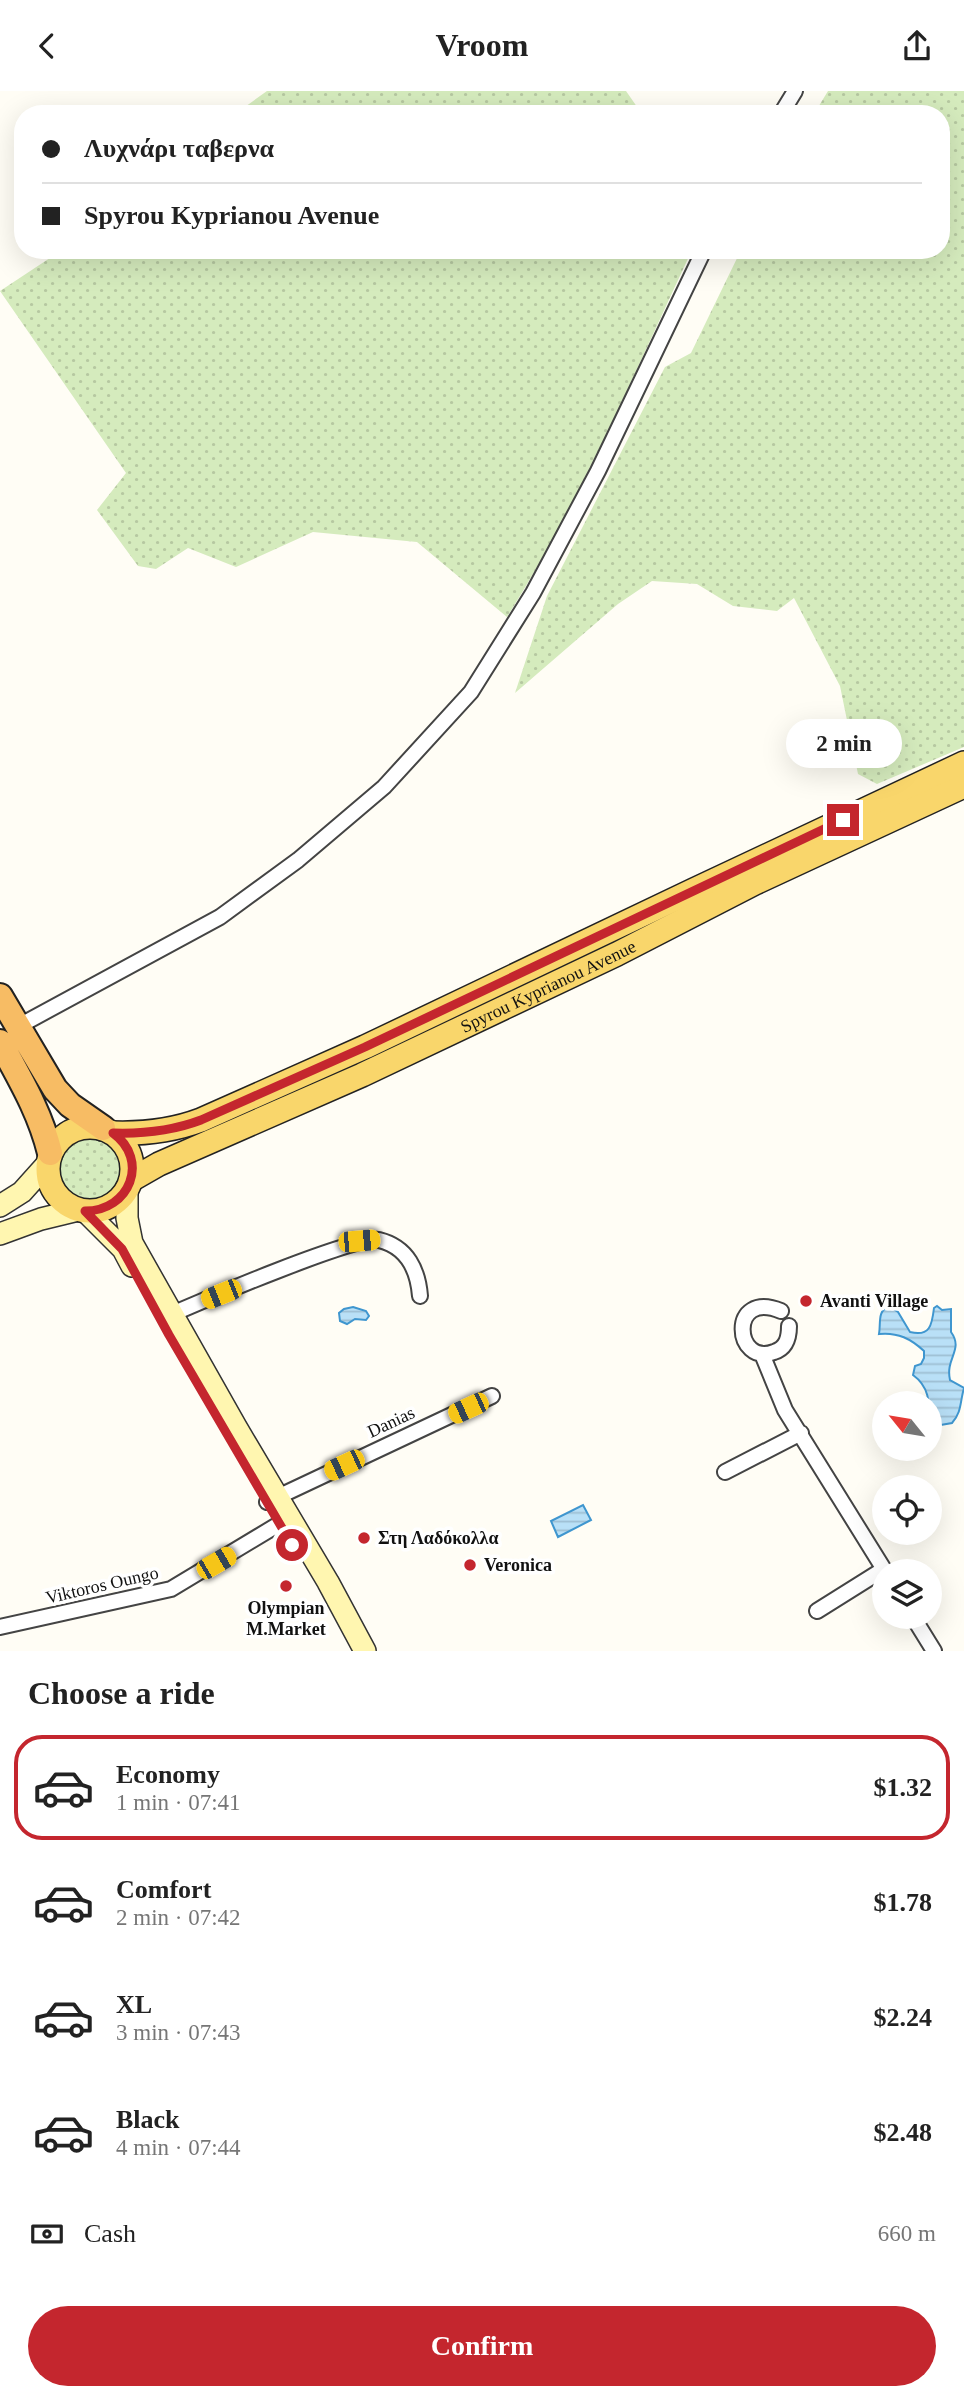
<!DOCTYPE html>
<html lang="en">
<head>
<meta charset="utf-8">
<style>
  :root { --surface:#fff; --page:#f6f6f6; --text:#222; --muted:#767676; --line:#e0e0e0; --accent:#c4262e }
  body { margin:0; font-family:Georgia,serif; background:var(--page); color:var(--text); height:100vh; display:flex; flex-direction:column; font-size:26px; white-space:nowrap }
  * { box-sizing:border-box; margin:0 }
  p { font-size:23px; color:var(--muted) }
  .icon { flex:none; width:38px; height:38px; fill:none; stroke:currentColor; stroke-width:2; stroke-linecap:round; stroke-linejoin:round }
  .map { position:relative; height:1560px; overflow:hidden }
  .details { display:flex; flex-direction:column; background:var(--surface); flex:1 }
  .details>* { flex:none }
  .top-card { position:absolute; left:14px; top:14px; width:936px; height:154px; border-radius:28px; box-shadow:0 7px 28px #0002; display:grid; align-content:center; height:154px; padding:0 28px; background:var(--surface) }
  .needle { width:46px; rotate:300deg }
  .tools { position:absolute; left:872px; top:1300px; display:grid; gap:14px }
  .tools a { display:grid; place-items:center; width:70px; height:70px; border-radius:50%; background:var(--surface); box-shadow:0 7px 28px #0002; font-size:35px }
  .end { position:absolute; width:32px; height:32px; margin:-16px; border:9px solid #c4262e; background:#fff; box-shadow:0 0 0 4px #fff }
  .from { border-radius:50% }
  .bubble { position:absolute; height:49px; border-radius:24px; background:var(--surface); box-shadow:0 7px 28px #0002; font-size:23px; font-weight:700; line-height:49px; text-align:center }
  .car { position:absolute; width:21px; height:42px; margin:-21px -10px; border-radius:9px; box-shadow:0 0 5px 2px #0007; background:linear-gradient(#f5c518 24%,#345 0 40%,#f5c518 0 76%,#345 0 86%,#f5c518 0) }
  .top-card b { display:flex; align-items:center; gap:24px; height:66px; font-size:26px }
  .top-card b+b { border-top:2px solid var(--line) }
  .top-card i { width:18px; height:18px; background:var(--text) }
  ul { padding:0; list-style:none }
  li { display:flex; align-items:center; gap:21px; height:105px; margin:0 14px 10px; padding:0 14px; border:4px solid transparent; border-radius:28px }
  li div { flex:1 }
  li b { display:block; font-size:26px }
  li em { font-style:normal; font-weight:700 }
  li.selected { border-color:var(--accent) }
  li>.icon { width:63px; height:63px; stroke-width:1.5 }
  h2 { padding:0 28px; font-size:32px; line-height:84px }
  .pay { display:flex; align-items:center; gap:18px; height:77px; padding:0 28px; font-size:26px }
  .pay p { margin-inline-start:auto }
  .action { display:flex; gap:14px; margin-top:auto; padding:14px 28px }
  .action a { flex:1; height:80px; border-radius:42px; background:var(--accent); color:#fff; font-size:28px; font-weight:700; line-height:80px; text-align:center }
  header { display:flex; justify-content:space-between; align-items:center; height:91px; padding:0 28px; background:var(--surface); font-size:32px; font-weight:700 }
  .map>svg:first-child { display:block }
  .grass { fill:url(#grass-dots) }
  .water { fill:url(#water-rules); stroke:#3f96cf; stroke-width:2 }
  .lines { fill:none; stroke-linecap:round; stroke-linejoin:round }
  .minor-casing { stroke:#444; stroke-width:18 }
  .secondary-casing { stroke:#333; stroke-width:24 }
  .primary-casing { stroke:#222; stroke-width:26 }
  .trunk-casing { stroke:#222; stroke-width:28 }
  .minor { stroke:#fff; stroke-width:14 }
  .secondary { stroke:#fff6b0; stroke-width:21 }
  .primary { stroke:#f9d66b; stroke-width:23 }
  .trunk { stroke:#f7bc64; stroke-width:24 }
  .route { stroke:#c4262e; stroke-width:9 }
  .poi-dot { fill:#c4262e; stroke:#fff; stroke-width:2.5 }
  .labels { text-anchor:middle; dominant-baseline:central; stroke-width:7; stroke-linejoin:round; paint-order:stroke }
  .street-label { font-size:18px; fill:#111; stroke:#fff }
  .poi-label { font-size:18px; font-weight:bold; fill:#111; stroke:#fff; text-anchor:start }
</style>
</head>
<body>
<header><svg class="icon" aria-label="back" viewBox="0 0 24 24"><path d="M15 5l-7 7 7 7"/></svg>Vroom<svg class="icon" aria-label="share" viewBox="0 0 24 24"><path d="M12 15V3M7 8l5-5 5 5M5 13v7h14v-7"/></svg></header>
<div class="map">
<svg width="964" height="1560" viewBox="0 0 964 1560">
  <defs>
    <pattern id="grass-dots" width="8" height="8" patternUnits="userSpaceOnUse" patternTransform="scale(1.75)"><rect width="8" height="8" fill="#d5ebbd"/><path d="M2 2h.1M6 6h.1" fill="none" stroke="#b6c8a1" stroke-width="1.8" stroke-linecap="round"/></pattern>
    <pattern id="water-rules" width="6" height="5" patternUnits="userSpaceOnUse" patternTransform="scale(1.75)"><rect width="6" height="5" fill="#b9e0f7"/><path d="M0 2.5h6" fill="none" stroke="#9ebfd3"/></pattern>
  </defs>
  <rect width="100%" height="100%" fill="#fffdf5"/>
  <!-- grass -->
  <path class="grass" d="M267,0H626L642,23H235Z
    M828,0H964V656L877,693L858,683L840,595L794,507L777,520L733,515L697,493L652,490L618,513L515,602L547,505L665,276L691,262L741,159H942V23H814Z
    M62,159H692C634,283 580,410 507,526L417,451L313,441L236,476L188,457L156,478L138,475L97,419L126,382L0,200Z
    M58 1078a32 32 0 1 1 64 0a32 32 0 1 1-64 0Z"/>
  <!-- water -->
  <path class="water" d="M889,1215L898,1221L910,1241C930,1246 932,1234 934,1217L937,1215L942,1219L951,1218V1241C964,1259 945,1267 950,1289L964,1297C960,1310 962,1321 952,1332L935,1335L929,1334C929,1314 931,1297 913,1284L915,1275L921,1273L924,1267V1260C911,1248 898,1241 879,1243C881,1232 877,1220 889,1215Z
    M353,1216L366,1220L369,1225L366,1229L355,1228L347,1233L340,1230L339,1222L344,1218Z
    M583,1414L591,1429L558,1446L551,1430Z"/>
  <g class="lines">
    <defs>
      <path id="minor" d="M781,23L795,0
        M17,936L220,826L298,769L384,696L471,601L533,502L598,380L704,159
        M781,1220C728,1198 734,1276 774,1261C787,1257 789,1246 789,1235
        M172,1223C202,1210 357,1144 379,1149C408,1156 418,1180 420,1205
        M762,1263L785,1319L885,1480
        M725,1381L801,1342
        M267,1411L492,1305
        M817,1520L884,1478
        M913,1526L934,1560
        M0,1536L171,1498L289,1427"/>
      <path id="secondary" d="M127,1097V1127L132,1152L236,1336L328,1491L365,1560
        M0,1115L22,1101L48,1072
        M85,1120L123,1158L132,1175
        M0,1143L41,1128L78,1119"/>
      <g id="primary">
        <circle cx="90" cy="1078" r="42"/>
        <path d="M113,1042C144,1043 172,1040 201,1029L365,956L694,799L964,672"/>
        <path id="s1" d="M131,1089L159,1073L362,984L617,863L755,792L964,695"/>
      </g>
      <path id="trunk" d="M0,905L55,998L70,1014L103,1037
        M0,951C20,988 40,1021 50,1062"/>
    </defs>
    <!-- minor casing -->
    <use href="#minor" class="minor-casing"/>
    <!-- secondary casing -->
    <use href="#secondary" class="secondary-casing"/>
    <!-- primary casing -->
    <use href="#primary" class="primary-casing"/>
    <!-- trunk casing -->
    <use href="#trunk" class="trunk-casing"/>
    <!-- minor -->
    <use href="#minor" class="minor"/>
    <!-- secondary -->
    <use href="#secondary" class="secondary"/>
    <!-- primary -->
    <use href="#primary" class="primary"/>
    <!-- trunk -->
    <use href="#trunk" class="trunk"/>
  </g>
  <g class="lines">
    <!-- route -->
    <path class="route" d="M292,1454L169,1244L122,1158L85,1120C130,1120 150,1069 113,1042C144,1043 172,1040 201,1029L365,956L843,729"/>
  </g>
  <!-- markers -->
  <g class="poi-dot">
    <circle cx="806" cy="1210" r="7"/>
    <circle cx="364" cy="1447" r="7"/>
    <circle cx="470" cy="1474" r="7"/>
    <circle cx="286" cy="1495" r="7"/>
  </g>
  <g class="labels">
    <!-- street labels -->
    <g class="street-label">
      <text stroke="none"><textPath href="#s1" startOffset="460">Spyrou Kyprianou Avenue</textPath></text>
      <text transform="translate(391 1331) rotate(-25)">Danias</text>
      <text transform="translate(102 1494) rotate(-13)">Viktoros Oungo</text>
    </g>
    <!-- poi labels -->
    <g class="poi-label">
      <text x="820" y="1210">Avanti Village</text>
      <text x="378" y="1447">Στη Λαδόκολλα</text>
      <text x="484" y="1474">Veronica</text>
      <text x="286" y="1517" text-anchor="middle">Olympian<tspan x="286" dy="21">M.Market</tspan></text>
    </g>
  </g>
</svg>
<div class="tools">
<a><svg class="needle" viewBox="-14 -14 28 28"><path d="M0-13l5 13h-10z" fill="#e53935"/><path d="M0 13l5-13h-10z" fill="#767676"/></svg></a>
<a><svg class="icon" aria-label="locate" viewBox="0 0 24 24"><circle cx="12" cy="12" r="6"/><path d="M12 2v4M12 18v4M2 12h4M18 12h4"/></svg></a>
<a><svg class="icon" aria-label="layers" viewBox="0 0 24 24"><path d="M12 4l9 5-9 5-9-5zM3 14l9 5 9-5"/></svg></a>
</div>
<i class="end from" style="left:292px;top:1454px"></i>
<i class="end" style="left:843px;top:729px"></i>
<div class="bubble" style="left:786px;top:628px;width:116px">2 min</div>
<i class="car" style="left:359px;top:1150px;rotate:85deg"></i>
<i class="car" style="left:221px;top:1203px;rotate:248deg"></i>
<i class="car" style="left:468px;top:1317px;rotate:245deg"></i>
<i class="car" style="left:344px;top:1374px;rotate:245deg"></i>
<i class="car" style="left:216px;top:1472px;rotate:60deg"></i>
<div class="top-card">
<b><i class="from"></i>Λυχνάρι ταβερνα</b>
<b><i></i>Spyrou Kyprianou Avenue</b>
</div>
</div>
<section class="details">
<h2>Choose a ride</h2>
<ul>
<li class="selected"><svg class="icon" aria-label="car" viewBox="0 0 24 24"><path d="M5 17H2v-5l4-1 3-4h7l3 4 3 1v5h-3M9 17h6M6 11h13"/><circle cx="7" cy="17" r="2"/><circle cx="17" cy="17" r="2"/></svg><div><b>Economy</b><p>1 min · 07:41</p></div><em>$1.32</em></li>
<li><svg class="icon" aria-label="car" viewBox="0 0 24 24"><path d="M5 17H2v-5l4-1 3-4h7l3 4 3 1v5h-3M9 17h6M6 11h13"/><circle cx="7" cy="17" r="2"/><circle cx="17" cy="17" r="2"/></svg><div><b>Comfort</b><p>2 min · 07:42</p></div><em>$1.78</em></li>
<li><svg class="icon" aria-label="car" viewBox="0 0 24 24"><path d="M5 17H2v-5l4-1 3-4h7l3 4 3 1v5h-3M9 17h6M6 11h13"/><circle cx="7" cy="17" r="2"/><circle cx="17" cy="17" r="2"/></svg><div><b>XL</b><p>3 min · 07:43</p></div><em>$2.24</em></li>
<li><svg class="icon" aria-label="car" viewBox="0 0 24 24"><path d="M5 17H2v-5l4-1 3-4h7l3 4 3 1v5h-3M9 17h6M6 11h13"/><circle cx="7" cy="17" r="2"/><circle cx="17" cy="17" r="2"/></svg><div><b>Black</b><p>4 min · 07:44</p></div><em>$2.48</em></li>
</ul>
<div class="pay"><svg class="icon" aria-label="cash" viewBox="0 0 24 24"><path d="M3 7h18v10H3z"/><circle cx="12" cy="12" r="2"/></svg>Cash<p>660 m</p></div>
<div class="action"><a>Confirm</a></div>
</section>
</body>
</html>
